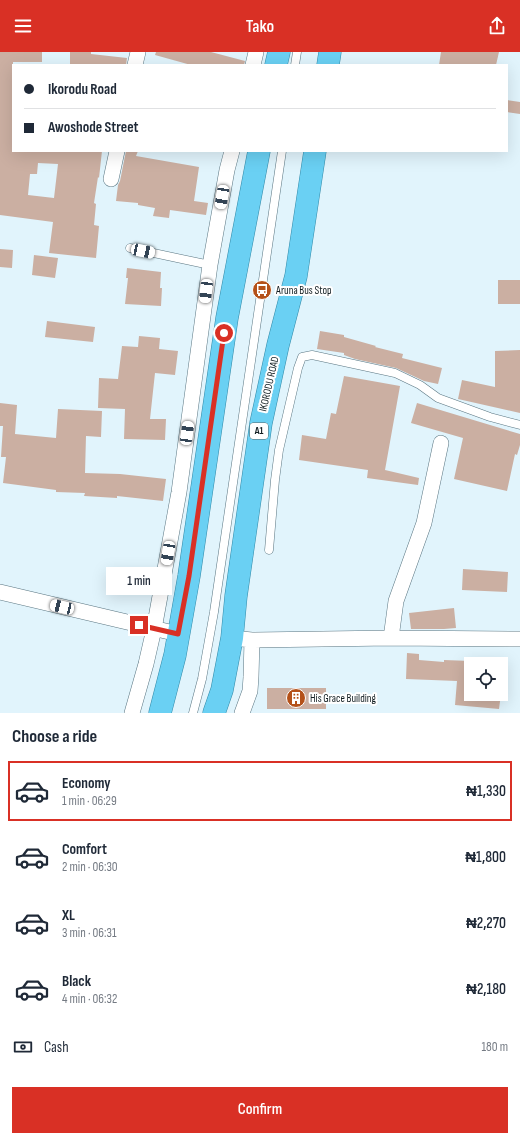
<!DOCTYPE html>
<html lang="en">
<head>
<meta charset="utf-8">
<style>
  :root { --surface:#fff; --page:#f2f2f3; --text:#1f2937; --muted:#747a83; --line:#e0e1e3; --accent:#d93025 }
  body { margin:0; font-family:"Sofia Sans Condensed",sans-serif; background:var(--page); color:var(--text); height:100vh; display:flex; flex-direction:column; font-size:15px; white-space:nowrap }
  * { box-sizing:border-box; margin:0 }
  p { font-size:13px; color:var(--muted) }
  .icon { flex:none; width:22px; height:22px; fill:none; stroke:currentColor; stroke-width:2; stroke-linecap:round; stroke-linejoin:round }
  .map { position:relative; height:661px; overflow:hidden }
  .details { display:flex; flex-direction:column; background:var(--surface); flex:1 }
  .details>* { flex:none }
  .hud { position:absolute; left:12px; top:12px; width:496px; height:88px; border-radius:0px; box-shadow:0 4px 16px #0002; display:grid; align-content:center; height:88px; padding:0 12px; background:var(--surface) }
  .tools { position:absolute; left:464px; top:605px; display:grid; gap:8px }
  .tools a { display:grid; place-items:center; width:44px; height:44px; border-radius:0px; background:var(--surface); box-shadow:0 4px 16px #0002; font-size:20px }
  .end { position:absolute; width:18px; height:18px; margin:-9px; border:5px solid #d93025; background:#fff; box-shadow:0 0 0 2px #fff }
  .from { border-radius:50% }
  .bubble { position:absolute; height:28px; border-radius:0px; background:var(--surface); box-shadow:0 4px 16px #0002; font-size:13px; font-weight:600; line-height:28px; text-align:center }
  .car { position:absolute; width:12px; height:24px; margin:-12px -6px; border-radius:5px; box-shadow:0 0 3px 1px #0007; background:linear-gradient(#fff 24%,#345 0 40%,#fff 0 76%,#345 0 86%,#fff 0) }
  .hud b { display:flex; align-items:center; gap:14px; height:38px; font-size:15px }
  .hud b+b { border-top:1px solid var(--line) }
  .hud i { width:10px; height:10px; background:var(--text) }
  ul { padding:0; list-style:none }
  li { display:flex; align-items:center; gap:12px; height:60px; margin:0 8px 6px; padding:0 4px; border:2px solid transparent; border-radius:0px }
  li div { flex:1 }
  li b { display:block; font-size:15px }
  li em { font-style:normal; font-weight:600 }
  li.selected { border-color:var(--accent) }
  li>.icon { width:36px; height:36px; stroke-width:1.5 }
  h2 { padding:0 12px; font-size:18px; line-height:48px }
  .pay { display:flex; align-items:center; gap:10px; height:44px; padding:0 12px; font-size:15px }
  .pay p { margin-inline-start:auto }
  .button { display:flex; gap:8px; margin-top:auto; padding:8px 12px }
  .button a { flex:1; height:46px; border-radius:0px; background:var(--accent); color:#fff; font-size:16px; font-weight:600; line-height:46px; text-align:center }
  header { display:flex; justify-content:space-between; align-items:center; height:52px; padding:0 12px; background:var(--accent); color:#fff; font-size:18px; font-weight:600 }
  .map>svg:first-child { display:block }
  .building { fill:#cbafa2; fill-rule:evenodd }
  .lines { fill:none; stroke-linecap:round; stroke-linejoin:round }
  .service-casing { stroke:#5a7682; stroke-width:9 }
  .minor-casing { stroke:#5a7682; stroke-width:16 }
  .trunk-casing { stroke:#338aa8; stroke-width:23 }
  .service { stroke:#fff; stroke-width:8 }
  .minor { stroke:#fff; stroke-width:15 }
  .trunk { stroke:#6ad0f3; stroke-width:22 }
  .route { stroke:#d93025; stroke-width:5 }
  .labels { text-anchor:middle; dominant-baseline:central; stroke-width:4; stroke-linejoin:round; paint-order:stroke }
  .shield { fill:#fff; stroke:#596264; stroke-width:1 }
  .shield-label { font-size:10px; font-weight:bold; fill:#121e22 }
  .poi-label { font-size:11px; fill:#121e22; stroke:#fff; text-anchor:start }
  .street-label { font-size:11px; fill:#121e22; stroke:#fff }
</style>
</head>
<body>
<header><svg class="icon" aria-label="menu" viewBox="0 0 24 24"><path d="M4 6h16M4 12h16M4 18h16"/></svg>Tako<svg class="icon" aria-label="share" viewBox="0 0 24 24"><path d="M12 15V3M7 8l5-5 5 5M5 13v7h14v-7"/></svg></header>
<div class="map">
<svg width="520" height="661" viewBox="0 0 520 661">
  <rect width="100%" height="100%" fill="#e1f4fc"/>
  <!-- building -->
  <path class="building" d="M0,0H42V10H13V99H102L99,126L98,125L94,151L96,152L94,173L99,174L96,206L49,201L53,170L0,163ZM38,111L58,112L54,146L28,143L30,122H37Z
    M70,0H91V2L127,6L126,13H70Z
    M156,0H211L245,9L244,13H191L155,3Z
    M441,0H499L496,13H439Z
    M507,48L520,50V62L507,60Z
    M126,99H138L136,104L199,115L194,149L208,151L206,163L170,158L169,166L153,164L155,156L138,153V151L116,149L118,133L120,129Z
    M0,197L13,198L12,216L0,215Z
    M34,203L58,206L55,226L32,223Z
    M127,216L161,220L160,236H162L161,254L125,252L128,226H126Z
    M498,228H520V252H498Z
    M47,269L95,275L93,290L45,285Z
    M320,279L344,283V285L376,294L375,295L403,302L402,306L442,316L438,332L424,329L396,316L355,307L344,303V301L317,297Z
    M139,284L160,286L159,297L178,299L175,323L155,321L150,367H166L165,388L124,387L125,357L98,356L99,326L118,327L122,294L138,295Z
    M520,298V361L458,347L462,328L495,335V299Z
    M344,324L400,334L385,418L419,426L418,433L367,426L368,418L299,408L302,383L326,387L331,361L336,362Z
    M0,351L17,353L15,382L56,386L58,357L102,359L101,385L86,384L85,421L120,422L166,427L163,449L117,444V446L84,444L85,441L56,440V438L3,431L6,405H1L3,374H0Z
    M417,351L520,382V393L517,403L515,402L507,439L454,427L463,386L411,371Z
    M463,517L508,520L507,540L462,538Z
    M454,556L456,576L444,577H411L409,561Z
    M407,601L419,602V608L444,610V608L471,609V642H501L499,657L455,653L457,629L406,627Z
    M267,636H326V657H267Z"/>
  <g class="lines">
    <defs>
      <path id="service" d="M295,13L297,0
        M130,196L210,213
        M269,498L275,428L279,398L298,316L302,305L312,303L395,321L420,333L438,346L490,365L520,373
        M193,661L202,627L214,560L282,99"/>
      <path id="minor" d="M135,13L138,0
        M253,13L256,0
        M111,127L117,99
        M0,540L178,582
        M232,586L252,588L391,586L520,587
        M391,586L396,549L424,471L441,391
        M132,661L146,612L154,577L179,440L210,213L227,118L232,99
        M242,661L250,639L251,625L252,588"/>
      <path id="trunk" d="M276,13L279,0
        M328,13L330,0
        M160,661L175,603L189,524L227,266L259,99
        M214,661L222,638L232,586L236,544L261,371L278,293L296,224L315,99"/>
    </defs>
    <!-- service casing -->
    <use href="#service" class="service-casing"/>
    <!-- minor casing -->
    <use href="#minor" class="minor-casing"/>
    <!-- trunk casing -->
    <use href="#trunk" class="trunk-casing"/>
    <!-- service -->
    <use href="#service" class="service"/>
    <!-- minor -->
    <use href="#minor" class="minor"/>
    <!-- trunk -->
    <use href="#trunk" class="trunk"/>
  </g>
  <g class="lines">
    <!-- route -->
    <path class="route" d="M139,573L178,582L189,524L224,281"/>
  </g>
  <!-- icons -->
  <defs>
    <symbol id="bus-disc" viewBox="-11 -11 22 22"><circle r="9.5" fill="#b45119" stroke="#fff"/><path d="M-5-6H5V4H4V6H2V4H-2V6H-4V4H-5ZM-3.5-4V0h7V-4ZM-3.5 1.2v1.5H-2V1.2ZM2 1.2v1.5H3.5V1.2Z" fill="#fff"/></symbol>
    <symbol id="building-disc" viewBox="-11 -11 22 22"><circle r="9.5" fill="#b45119" stroke="#fff"/><path d="M-4-6H4V6H1V3H-1V6H-4ZM-2.5-4.3h1.7v1.8h-1.7ZM.8-4.3h1.7v1.8H.8ZM-2.5-1h1.7V.8h-1.7ZM.8-1h1.7V.8H.8Z" fill="#fff"/></symbol>
  </defs>
  <g fill-rule="evenodd">
    <use href="#bus-disc" x="251" y="227" width="22" height="22"/>
    <use href="#building-disc" x="285" y="635" width="22" height="22"/>
  </g>
  <g class="labels">
    <!-- shield labels -->
    <rect class="shield" x="250" y="371" width="18" height="16" rx="3"/>
    <g class="shield-label">
      <text x="259" y="379">A1</text>
    </g>
    <!-- poi labels -->
    <g class="poi-label">
      <text x="276" y="238">Aruna Bus Stop</text>
      <text x="310" y="646">His Grace Building</text>
    </g>
    <!-- street labels -->
    <g class="street-label">
      <text transform="translate(269 332) rotate(-77)">IKORODU ROAD</text>
    </g>
  </g>
</svg>
<div class="tools">
<a><svg class="icon" aria-label="locate" viewBox="0 0 24 24"><circle cx="12" cy="12" r="6"/><path d="M12 2v4M12 18v4M2 12h4M18 12h4"/></svg></a>
</div>
<i class="end from" style="left:224px;top:281px"></i>
<i class="end" style="left:139px;top:573px"></i>
<div class="bubble" style="left:106px;top:515px;width:66px">1 min</div>
<i class="car" style="left:222px;top:145px;rotate:190deg"></i>
<i class="car" style="left:143px;top:199px;rotate:102deg"></i>
<i class="car" style="left:206px;top:239px;rotate:187deg"></i>
<i class="car" style="left:187px;top:381px;rotate:8deg"></i>
<i class="car" style="left:168px;top:501px;rotate:190deg"></i>
<i class="car" style="left:62px;top:555px;rotate:283deg"></i>
<div class="hud">
<b><i class="from"></i>Ikorodu Road</b>
<b><i></i>Awoshode Street</b>
</div>
</div>
<section class="details">
<h2>Choose a ride</h2>
<ul>
<li class="selected"><svg class="icon" aria-label="car" viewBox="0 0 24 24"><path d="M5 17H2v-5l4-1 3-4h7l3 4 3 1v5h-3M9 17h6M6 11h13"/><circle cx="7" cy="17" r="2"/><circle cx="17" cy="17" r="2"/></svg><div><b>Economy</b><p>1 min · 06:29</p></div><em>₦1,330</em></li>
<li><svg class="icon" aria-label="car" viewBox="0 0 24 24"><path d="M5 17H2v-5l4-1 3-4h7l3 4 3 1v5h-3M9 17h6M6 11h13"/><circle cx="7" cy="17" r="2"/><circle cx="17" cy="17" r="2"/></svg><div><b>Comfort</b><p>2 min · 06:30</p></div><em>₦1,800</em></li>
<li><svg class="icon" aria-label="car" viewBox="0 0 24 24"><path d="M5 17H2v-5l4-1 3-4h7l3 4 3 1v5h-3M9 17h6M6 11h13"/><circle cx="7" cy="17" r="2"/><circle cx="17" cy="17" r="2"/></svg><div><b>XL</b><p>3 min · 06:31</p></div><em>₦2,270</em></li>
<li><svg class="icon" aria-label="car" viewBox="0 0 24 24"><path d="M5 17H2v-5l4-1 3-4h7l3 4 3 1v5h-3M9 17h6M6 11h13"/><circle cx="7" cy="17" r="2"/><circle cx="17" cy="17" r="2"/></svg><div><b>Black</b><p>4 min · 06:32</p></div><em>₦2,180</em></li>
</ul>
<div class="pay"><svg class="icon" aria-label="cash" viewBox="0 0 24 24"><path d="M3 7h18v10H3z"/><circle cx="12" cy="12" r="2"/></svg>Cash<p>180 m</p></div>
<div class="button"><a>Confirm</a></div>
</section>
</body>
</html>
